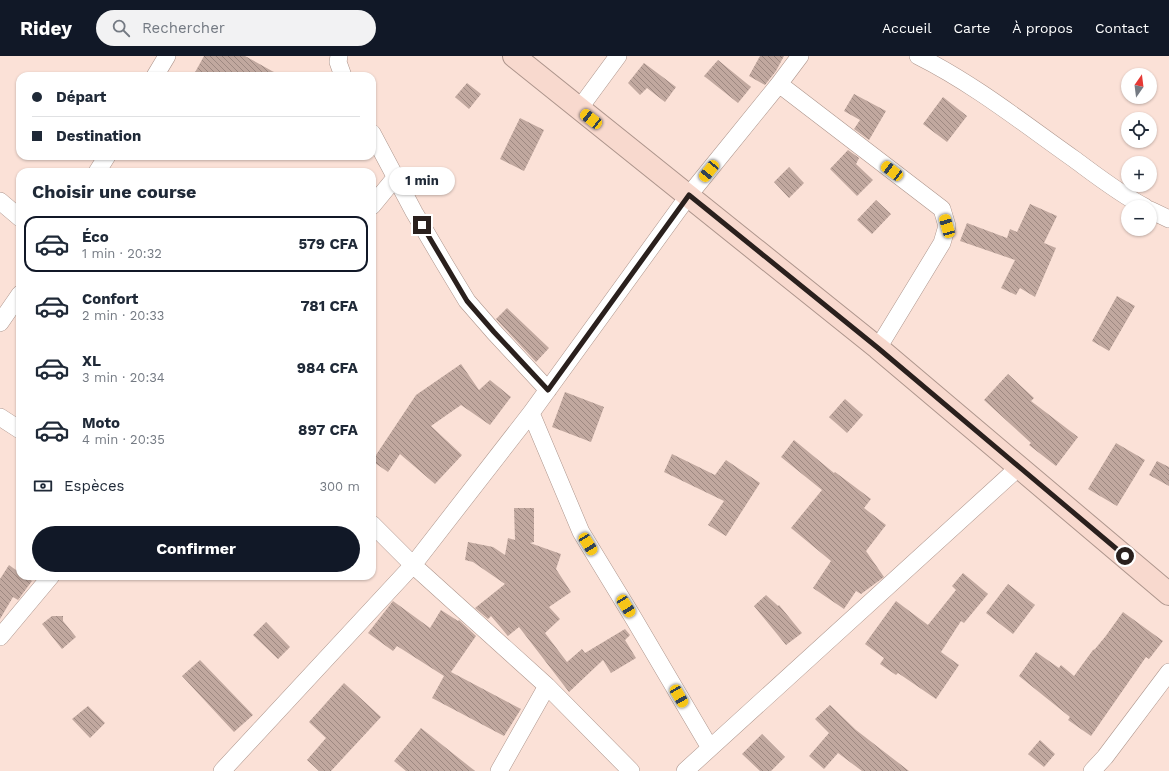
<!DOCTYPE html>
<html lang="fr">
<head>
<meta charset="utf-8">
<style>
  :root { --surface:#fff; --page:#f2f2f3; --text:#1f2937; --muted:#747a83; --line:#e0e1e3; --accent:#111827 }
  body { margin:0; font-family:"Work Sans",sans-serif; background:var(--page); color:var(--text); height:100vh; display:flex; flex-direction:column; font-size:15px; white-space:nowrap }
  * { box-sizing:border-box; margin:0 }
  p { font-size:13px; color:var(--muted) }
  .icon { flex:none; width:22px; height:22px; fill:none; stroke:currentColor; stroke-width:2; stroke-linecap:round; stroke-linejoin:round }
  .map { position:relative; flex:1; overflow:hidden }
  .sheet { position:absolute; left:16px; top:112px; width:360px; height:412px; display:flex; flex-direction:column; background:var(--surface); border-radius:12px; box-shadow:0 1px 3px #0004 }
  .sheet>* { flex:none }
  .banner { position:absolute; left:16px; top:16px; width:360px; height:88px; border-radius:12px; box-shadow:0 1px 3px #0004; display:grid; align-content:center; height:88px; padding:0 16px; background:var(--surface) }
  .needle { width:26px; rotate:14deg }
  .buttons { position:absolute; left:1121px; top:12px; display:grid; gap:8px }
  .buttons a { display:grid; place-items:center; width:36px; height:36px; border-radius:50%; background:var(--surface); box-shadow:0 1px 3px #0004; font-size:20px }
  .end { position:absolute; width:18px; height:18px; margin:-9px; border:5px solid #2a201d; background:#fff; box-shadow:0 0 0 2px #fff }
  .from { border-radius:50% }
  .bubble { position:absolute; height:28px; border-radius:14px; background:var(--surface); box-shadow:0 1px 3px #0004; font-size:13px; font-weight:700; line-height:28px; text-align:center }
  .car { position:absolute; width:12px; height:24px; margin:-12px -6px; border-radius:5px; box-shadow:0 0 3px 1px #0007; background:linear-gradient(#f5c518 24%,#345 0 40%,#f5c518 0 76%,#345 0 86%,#f5c518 0) }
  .banner b { display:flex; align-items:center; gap:14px; height:38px; font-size:15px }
  .banner b+b { border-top:1px solid var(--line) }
  .banner i { width:10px; height:10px; background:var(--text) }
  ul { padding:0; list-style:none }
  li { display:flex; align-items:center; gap:12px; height:56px; margin:0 8px 6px; padding:0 8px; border:2px solid transparent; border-radius:12px }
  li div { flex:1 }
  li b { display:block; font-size:15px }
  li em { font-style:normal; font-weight:700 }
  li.active { border-color:var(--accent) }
  li>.icon { width:36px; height:36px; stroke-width:1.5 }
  h2 { padding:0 16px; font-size:18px; line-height:48px }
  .pay { display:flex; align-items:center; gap:10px; height:44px; padding:0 16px; font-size:15px }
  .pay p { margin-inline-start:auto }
  .cta { display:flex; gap:8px; margin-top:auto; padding:8px 16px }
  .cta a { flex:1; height:46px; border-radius:24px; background:var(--accent); color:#fff; font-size:16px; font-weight:700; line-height:46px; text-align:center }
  header { display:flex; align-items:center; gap:24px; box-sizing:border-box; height:56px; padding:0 20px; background:var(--accent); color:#fff }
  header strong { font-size:19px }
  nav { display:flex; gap:22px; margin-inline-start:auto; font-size:14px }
  .search { width:280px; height:36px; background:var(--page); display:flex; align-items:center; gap:10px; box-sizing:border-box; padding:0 14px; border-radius:22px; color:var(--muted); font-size:15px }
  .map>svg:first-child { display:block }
  .building { fill:url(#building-back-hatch) }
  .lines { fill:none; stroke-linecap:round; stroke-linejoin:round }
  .street-casing { stroke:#ad958c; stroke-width:18 }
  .secondary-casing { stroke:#ad958c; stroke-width:24 }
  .street { stroke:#fff; stroke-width:17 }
  .secondary { stroke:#f8d9ce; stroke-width:22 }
  .route { stroke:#2a201d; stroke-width:5 }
</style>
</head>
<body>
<header>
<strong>Ridey</strong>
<div class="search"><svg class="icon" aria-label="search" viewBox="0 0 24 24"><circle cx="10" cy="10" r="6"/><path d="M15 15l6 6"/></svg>Rechercher</div>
<nav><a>Accueil</a><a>Carte</a><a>À propos</a><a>Contact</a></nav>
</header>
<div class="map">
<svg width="1169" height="715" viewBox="0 0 1169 715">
  <defs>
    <pattern id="building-back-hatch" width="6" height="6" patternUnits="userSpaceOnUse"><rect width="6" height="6" fill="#c1a89f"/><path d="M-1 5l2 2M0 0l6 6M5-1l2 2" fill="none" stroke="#9d8881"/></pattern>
  </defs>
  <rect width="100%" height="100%" fill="#fbe1d7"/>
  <!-- building -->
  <path class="building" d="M204,0H245L281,20H193Z
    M760,0H784L776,15L765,29L749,20Z
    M718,4L751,31L738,47L704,20Z
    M644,7L676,31L665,46L647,32L640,39L628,27Z
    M467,27L481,38L469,53L455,41Z
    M854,38L886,55L869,84L854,73L860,64L844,55Z
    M943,41L967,60L947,86L923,68Z
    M520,62L544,74L524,115L500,103Z
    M848,94L859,102L856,108L873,124L857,140L830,113Z
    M789,111L804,127L789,142L774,126Z
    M876,144L891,158L872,178L857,164Z
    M1030,148L1057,160L1044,187L1056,192L1035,241L1020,232L1016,239L1001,232L1015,204L960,185L967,167L1007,182L1010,173L1017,176Z
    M1117,240L1135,250L1109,295L1092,285Z
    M507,252L549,292L536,306L496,263Z
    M461,308L479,334L490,324L511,341L490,369L461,349L431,370L462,399L435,428L400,398L388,416L372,405L416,339Z
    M1008,318L1034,342L1031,345L1078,381L1056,410L1029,389L1031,387L984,344Z
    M565,336L604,351L591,386L552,371Z
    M845,343L863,359L847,377L829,361Z
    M794,384L834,417L835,416L871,443L864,452L886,469L866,495L884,521L861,538L856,535L844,553L813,532L831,505L791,472L822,434L781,401Z
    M1116,387L1145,404L1117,450L1088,433Z
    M672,398L715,419L726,404L760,427L726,480L708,469L724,445L664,416Z
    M1157,405L1169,411V430L1149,419Z
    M514,452H534V486L530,487L561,498L556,513L571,536L549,551L560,563L545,577L567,606L582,593L585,597L625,573L630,579L625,584L636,602L611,617L603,604L569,636L519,571L508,580L491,560L488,563L475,552L505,528L473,506L465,504L468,486L493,491L505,499L508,482L515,484Z
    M9,509L20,517V520H25L32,525L18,544L13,541L0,563V523Z
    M963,517L988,538L964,567L961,565L941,596L959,609L936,643L898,617L896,619L880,608L884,602L865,588L896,545L928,569L956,534L952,530Z
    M1008,528L1035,549L1013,578L986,557Z
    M766,539L778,550L779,549L802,577L786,589L754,550Z
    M393,545L430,572L441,554L458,565L459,564L476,580L451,616L521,653L504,680L432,642L444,620L397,590L393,595L368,577Z
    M1123,556L1163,585L1149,603L1146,601L1091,680L1068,664L1070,661L1019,620L1036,596L1059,612L1061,609L1074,620L1093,594L1095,593L1105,581Z
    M52,560H63V565L76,581L62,593L42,568Z
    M266,566L290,591L278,603L253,579Z
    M200,604L253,659L234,676L182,620Z
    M344,627L381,661L331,715H319L307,704L326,682L309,666Z
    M830,649L856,674L909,715H862L838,697L824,713L809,700L829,677L815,663Z
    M88,650L105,667L90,682L72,663Z
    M421,672L475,715H406L394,705Z
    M762,678L785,701L771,715H760L742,698Z
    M1040,684L1055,698L1044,711L1028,698Z"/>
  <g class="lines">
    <defs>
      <path id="street" d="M339,0L338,6L343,20
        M918,0C974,28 1023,67 1074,103C1097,120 1120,138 1145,151
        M155,20L167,0
        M779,28L942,153L947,170L942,187L878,292
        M579,53L618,0
        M372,77L414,156L444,207L467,245L494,276L548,334
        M97,116L107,100
        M0,145L20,162
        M372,150L395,122
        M1150,154L1169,163
        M0,267L20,238
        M531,357L581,476L634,563L710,692
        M0,361L20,374
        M372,468L413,509L547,630L631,715
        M0,581L51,520
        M222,715L413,509L531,357L689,139L779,28L800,0
        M499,715L547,630
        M685,715L1019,411
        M1092,715L1105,701L1169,616"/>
      <path id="secondary" d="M514,0L878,292L1169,538"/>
    </defs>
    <!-- street casing -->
    <use href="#street" class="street-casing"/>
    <!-- secondary casing -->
    <use href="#secondary" class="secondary-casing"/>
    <!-- street -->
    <use href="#street" class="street"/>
    <!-- secondary -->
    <use href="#secondary" class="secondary"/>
  </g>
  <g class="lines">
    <!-- route -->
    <path class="route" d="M422,169L467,245L494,276L548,334L689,139L878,292L1125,500"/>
  </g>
</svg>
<div class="buttons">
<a><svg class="needle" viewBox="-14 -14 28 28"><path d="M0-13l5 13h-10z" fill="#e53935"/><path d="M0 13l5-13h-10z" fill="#747a83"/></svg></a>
<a><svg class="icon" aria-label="locate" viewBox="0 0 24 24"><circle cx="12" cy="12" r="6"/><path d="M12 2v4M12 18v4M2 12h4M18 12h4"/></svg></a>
<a>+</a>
<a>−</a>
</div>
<i class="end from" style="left:1125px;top:500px"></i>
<i class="end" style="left:422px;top:169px"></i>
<div class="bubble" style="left:389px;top:111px;width:66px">1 min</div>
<i class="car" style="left:591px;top:63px;rotate:308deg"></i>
<i class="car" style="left:709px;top:115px;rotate:219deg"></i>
<i class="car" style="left:892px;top:115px;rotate:307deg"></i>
<i class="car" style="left:947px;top:170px;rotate:344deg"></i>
<i class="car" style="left:588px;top:488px;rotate:148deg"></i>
<i class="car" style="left:626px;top:550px;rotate:148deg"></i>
<i class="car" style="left:679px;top:640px;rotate:150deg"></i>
<div class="banner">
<b><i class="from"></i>Départ</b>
<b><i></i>Destination</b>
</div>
<section class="sheet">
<h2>Choisir une course</h2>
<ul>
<li class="active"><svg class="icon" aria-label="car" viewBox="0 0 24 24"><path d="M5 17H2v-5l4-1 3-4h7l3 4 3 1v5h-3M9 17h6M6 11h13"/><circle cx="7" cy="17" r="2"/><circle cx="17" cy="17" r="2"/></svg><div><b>Éco</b><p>1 min · 20:32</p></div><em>579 CFA</em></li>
<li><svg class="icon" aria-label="car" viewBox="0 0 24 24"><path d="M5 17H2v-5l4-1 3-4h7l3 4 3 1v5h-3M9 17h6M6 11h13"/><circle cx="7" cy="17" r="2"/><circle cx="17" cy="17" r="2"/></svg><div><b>Confort</b><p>2 min · 20:33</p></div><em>781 CFA</em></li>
<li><svg class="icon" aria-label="car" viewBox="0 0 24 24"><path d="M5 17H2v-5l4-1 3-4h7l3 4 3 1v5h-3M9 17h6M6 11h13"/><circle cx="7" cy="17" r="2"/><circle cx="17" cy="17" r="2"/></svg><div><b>XL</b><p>3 min · 20:34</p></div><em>984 CFA</em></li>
<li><svg class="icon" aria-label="car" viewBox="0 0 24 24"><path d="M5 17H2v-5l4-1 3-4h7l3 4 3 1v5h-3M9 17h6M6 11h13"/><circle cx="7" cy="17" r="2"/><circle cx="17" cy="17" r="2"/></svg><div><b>Moto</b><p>4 min · 20:35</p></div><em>897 CFA</em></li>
</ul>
<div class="pay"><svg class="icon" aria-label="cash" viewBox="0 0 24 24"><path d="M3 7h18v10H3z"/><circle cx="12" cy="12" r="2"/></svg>Espèces<p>300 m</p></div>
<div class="cta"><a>Confirmer</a></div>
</section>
</div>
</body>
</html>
